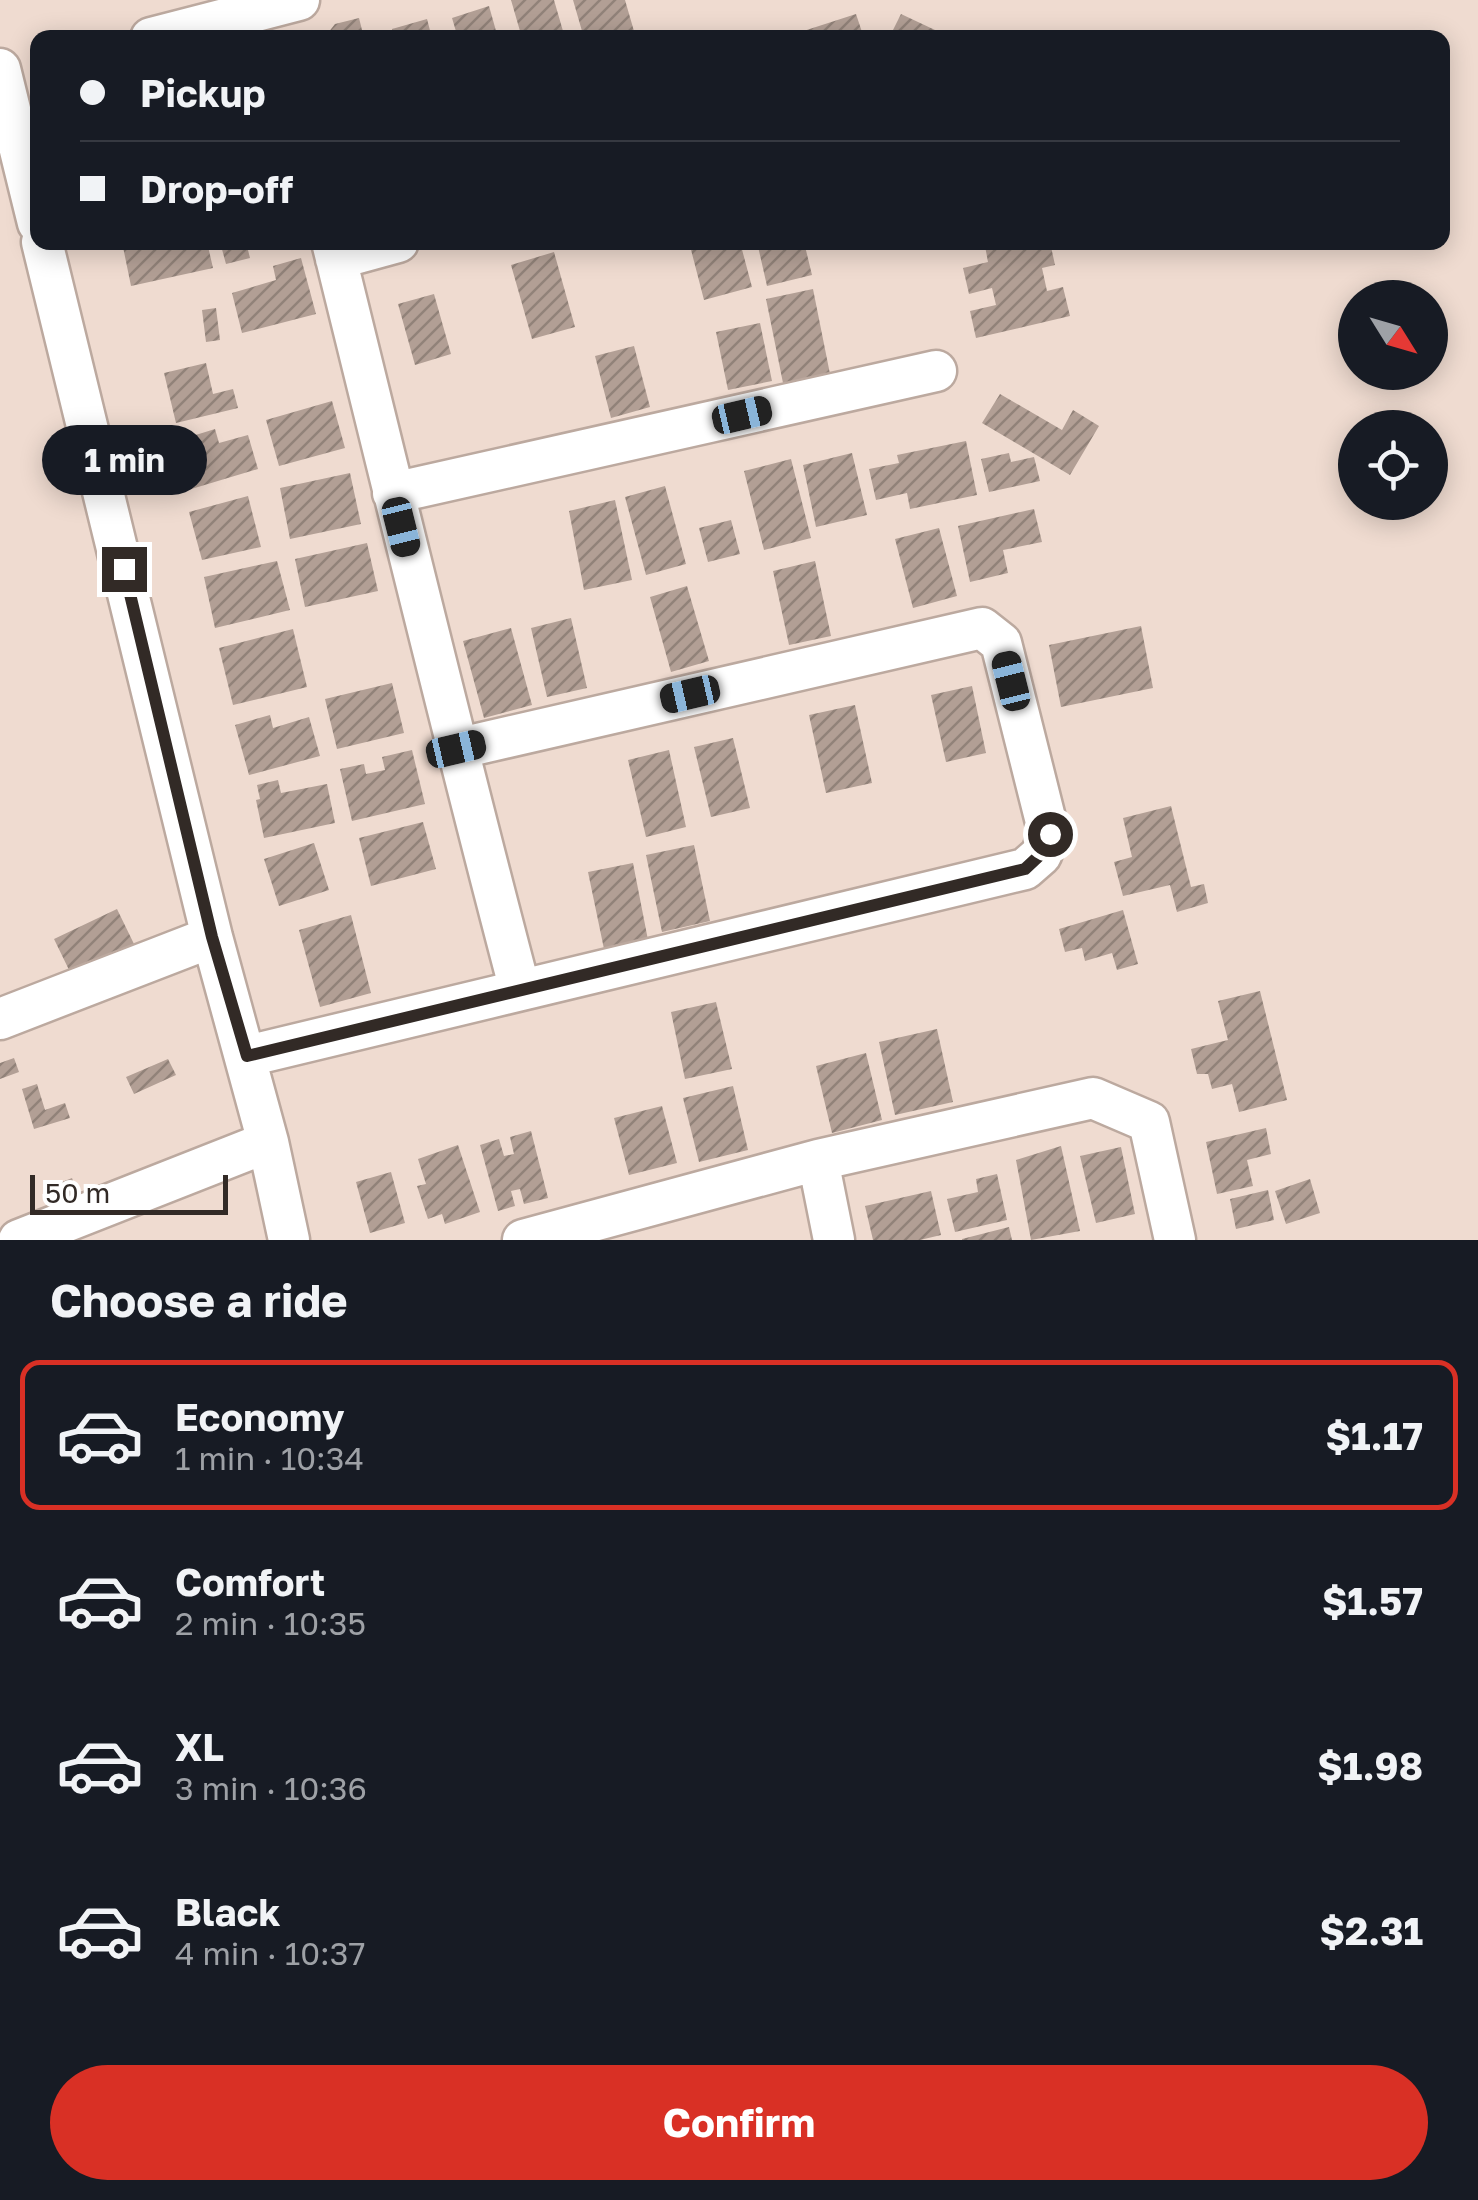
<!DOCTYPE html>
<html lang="en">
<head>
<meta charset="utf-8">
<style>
  :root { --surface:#171b24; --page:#242831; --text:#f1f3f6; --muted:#9ea1a6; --line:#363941; --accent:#d93025 }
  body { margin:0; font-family:"Golos Text",sans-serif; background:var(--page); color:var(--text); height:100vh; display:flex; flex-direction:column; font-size:38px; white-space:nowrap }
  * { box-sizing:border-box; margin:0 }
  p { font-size:32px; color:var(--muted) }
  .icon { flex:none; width:55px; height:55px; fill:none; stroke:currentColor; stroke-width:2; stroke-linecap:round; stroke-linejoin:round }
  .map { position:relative; height:1240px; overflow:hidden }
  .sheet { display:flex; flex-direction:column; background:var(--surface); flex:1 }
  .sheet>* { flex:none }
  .banner { position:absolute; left:30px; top:30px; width:1420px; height:220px; border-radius:20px; box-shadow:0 5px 25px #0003; display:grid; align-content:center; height:220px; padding:0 50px; background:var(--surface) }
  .needle { width:65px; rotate:127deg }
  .tools { position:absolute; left:1338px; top:280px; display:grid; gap:20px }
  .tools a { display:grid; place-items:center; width:110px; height:110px; border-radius:50%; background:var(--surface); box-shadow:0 5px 25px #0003; font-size:50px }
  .scale { position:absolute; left:30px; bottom:25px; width:198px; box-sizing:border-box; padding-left:10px; border:5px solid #322a26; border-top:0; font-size:28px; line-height:35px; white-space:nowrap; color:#322a26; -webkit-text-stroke:8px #fff; paint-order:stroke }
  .end { position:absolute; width:45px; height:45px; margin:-22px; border:12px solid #322a26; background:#fff; box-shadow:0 0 0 5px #fff }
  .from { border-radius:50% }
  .bubble { position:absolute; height:70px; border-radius:35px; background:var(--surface); box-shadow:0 5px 25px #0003; font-size:32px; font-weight:700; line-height:70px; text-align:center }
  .car { position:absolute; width:30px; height:60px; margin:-30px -15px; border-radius:12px; box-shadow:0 0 8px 2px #0007; background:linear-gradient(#222 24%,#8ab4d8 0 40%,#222 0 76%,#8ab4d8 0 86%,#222 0) }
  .banner b { display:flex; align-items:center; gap:35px; height:95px; font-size:38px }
  .banner b+b { border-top:2px solid var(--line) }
  .banner i { width:25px; height:25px; background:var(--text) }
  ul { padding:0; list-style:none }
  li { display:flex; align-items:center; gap:30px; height:150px; margin:0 20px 15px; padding:0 30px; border:5px solid transparent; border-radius:20px }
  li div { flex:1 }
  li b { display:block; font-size:38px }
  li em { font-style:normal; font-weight:700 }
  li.current { border-color:var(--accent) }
  li>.icon { width:90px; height:90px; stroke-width:1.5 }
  h2 { padding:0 50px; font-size:45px; line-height:120px }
  .button { display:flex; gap:20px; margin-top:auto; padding:20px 50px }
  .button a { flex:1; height:115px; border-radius:60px; background:var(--accent); color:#fff; font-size:40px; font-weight:700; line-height:115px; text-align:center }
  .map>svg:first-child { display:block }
  .building { fill:url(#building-hatch) }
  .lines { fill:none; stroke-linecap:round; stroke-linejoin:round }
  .minor-casing { stroke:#bca99f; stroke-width:45 }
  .minor { stroke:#fff; stroke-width:40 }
  .route { stroke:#322a26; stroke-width:12 }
</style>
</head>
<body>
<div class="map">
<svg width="1478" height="1240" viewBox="0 0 1478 1240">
  <defs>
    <pattern id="building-hatch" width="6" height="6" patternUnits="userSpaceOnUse" patternTransform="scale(2.5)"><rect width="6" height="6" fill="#b29f95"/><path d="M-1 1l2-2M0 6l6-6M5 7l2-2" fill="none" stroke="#918279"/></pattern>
  </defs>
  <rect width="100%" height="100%" fill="#efdbd0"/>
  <!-- building -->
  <path class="building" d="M511,0H554L565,38H522Z
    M573,0H625L636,38H584Z
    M489,6L498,38H458L452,18Z
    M856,14L864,38H786L785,37Z
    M901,14L952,38H889Z
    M359,18L364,38H324L335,24Z
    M427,19L432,38H394L392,29Z
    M122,242H207L213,268L131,286Z
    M220,242H246L250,258L226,264Z
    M689,242H740L752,287L704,300Z
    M757,242H804L812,275L767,286Z
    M998,242H1050L1055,265L1042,268L1047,291L1063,287L1070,316L976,338L970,311L996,305L992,288L969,294L963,268L988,262L985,246Z
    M554,252L575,327L532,339L511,265Z
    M301,258L316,314L242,333L232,293L276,280L273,266Z
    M813,289L830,374L783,383L766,299Z
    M434,294L451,354L415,365L398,304Z
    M216,308L220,340L206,342L202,310Z
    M760,323L772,381L728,390L716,332Z
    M634,346L650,407L611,418L595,356Z
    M206,363L213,394L233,389L238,408L176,423L164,373Z
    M1000,394L1062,430L1073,410L1099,426L1070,475L982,423Z
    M332,401L345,448L279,466L266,420Z
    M215,429L219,443L248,435L258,469L188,490L177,452L189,448L186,438Z
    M966,441L977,495L910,509L907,493L876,500L869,469L899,463L897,455Z
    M852,453L867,515L816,527L803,465Z
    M1009,453L1011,462L1034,457L1040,481L989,492L981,459Z
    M791,459L811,538L764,550L744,471Z
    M350,473L361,524L290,539L280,488Z
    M665,486L686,564L646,575L625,497Z
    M248,496L261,547L202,560L189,512Z
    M615,500L632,580L584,590L569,511Z
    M1034,509L1042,542L1003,550L1008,573L970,582L958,526Z
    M731,520L740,554L708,562L699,528Z
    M939,528L957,596L913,608L895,539Z
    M367,543L378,591L305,607L295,559Z
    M277,561L290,610L215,628L204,577Z
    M815,561L831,636L789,645L773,571Z
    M687,586L709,661L671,672L650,597Z
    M571,618L587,688L547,697L531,628Z
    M1141,626L1153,688L1061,707L1049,645Z
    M511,628L532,705L484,718L463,641Z
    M293,629L307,687L233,705L219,648Z
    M392,683L404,733L337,749L325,699Z
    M972,686L986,753L946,762L931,695Z
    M855,705L872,783L826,793L809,715Z
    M270,715L273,728L309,717L320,756L249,775L235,725Z
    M733,738L750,808L711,817L694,747Z
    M412,750L425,804L352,821L340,769L364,764L366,774L385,770L382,757Z
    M669,750L686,827L646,837L628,760Z
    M278,780L281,793L327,784L335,823L264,838L256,800L260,799L257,785Z
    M1171,806L1191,887L1204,884L1208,903L1177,912L1170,885L1123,896L1114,862L1132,857L1123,818Z
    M423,822L436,869L371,886L359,838Z
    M314,843L329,890L279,906L264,859Z
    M694,845L710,921L662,932L646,855Z
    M633,863L648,940L604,949L588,872Z
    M117,909L134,944L71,974L54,939Z
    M1123,910L1138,964L1117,970L1112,953L1085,961L1082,948L1065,952L1059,929Z
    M351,915L371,993L320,1007L299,930Z
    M1260,991L1287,1100L1239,1112L1232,1084L1212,1089L1208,1074H1197L1191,1049L1228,1040L1218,1001Z
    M716,1002L732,1069L685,1079L671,1012Z
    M937,1029L953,1102L895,1115L879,1042Z
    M866,1053L882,1120L832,1133L816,1066Z
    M14,1058L19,1072L0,1079V1063Z
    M168,1059L176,1075L134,1094L126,1077Z
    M37,1084L45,1110L65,1103L70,1118L34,1129L22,1089Z
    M733,1086L748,1150L699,1162L683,1098Z
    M662,1106L677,1163L629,1175L614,1118Z
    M1266,1128L1271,1154L1247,1160L1253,1186L1217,1194L1206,1142Z
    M531,1131L548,1198L524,1204L520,1189L511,1191L515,1206L498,1211L480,1145L499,1139L504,1156L514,1154L510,1137Z
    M458,1145L480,1212L445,1224L442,1214L428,1219L417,1186L426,1184L418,1159Z
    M1061,1146L1080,1231L1031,1240L1016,1160Z
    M1121,1147L1135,1214L1096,1223L1080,1156Z
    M391,1172L405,1223L370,1233L356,1182Z
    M997,1174L1007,1220L955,1232L947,1199L978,1192L976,1179Z
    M72,1178L80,1199L56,1208L47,1188Z
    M1310,1179L1320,1213L1286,1224L1275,1191Z
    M1268,1190L1274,1220L1236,1229L1230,1199Z
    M931,1191L941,1235L920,1240H873L865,1206Z
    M1009,1227L1012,1240H962V1239Z"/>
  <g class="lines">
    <defs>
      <path id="minor" d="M151,38L299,0
        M0,69L38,223
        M42,242L212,937L268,1142L289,1240
        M332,242C394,492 454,741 520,990
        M336,259L398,242
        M393,493L936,371
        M0,1019L212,937
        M247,1056L1025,869L1041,855L1049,834L1001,643L982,628L456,749
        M818,1160L834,1240
        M19,1240L268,1142
        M523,1240L818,1160L1093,1098L1149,1122L1175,1240"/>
    </defs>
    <!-- minor casing -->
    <use href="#minor" class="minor-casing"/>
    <!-- minor -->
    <use href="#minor" class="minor"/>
  </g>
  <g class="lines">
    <!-- route -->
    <path class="route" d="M124,569L212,937L247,1056L1025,869L1041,854L1050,834"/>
  </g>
</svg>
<div class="tools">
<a><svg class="needle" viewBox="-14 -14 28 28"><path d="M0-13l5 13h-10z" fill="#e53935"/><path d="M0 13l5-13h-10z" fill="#9ea1a6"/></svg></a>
<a><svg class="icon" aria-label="locate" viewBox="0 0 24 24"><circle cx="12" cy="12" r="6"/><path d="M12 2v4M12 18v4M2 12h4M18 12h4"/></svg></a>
</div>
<div class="scale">50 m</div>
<i class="end from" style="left:1050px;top:834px"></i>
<i class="end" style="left:124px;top:569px"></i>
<div class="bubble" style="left:42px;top:425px;width:165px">1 min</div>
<i class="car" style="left:742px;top:415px;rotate:77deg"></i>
<i class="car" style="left:401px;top:527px;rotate:166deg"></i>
<i class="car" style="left:1011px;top:681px;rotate:346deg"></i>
<i class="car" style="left:690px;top:694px;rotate:257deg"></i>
<i class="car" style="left:456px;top:749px;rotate:77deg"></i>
<div class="banner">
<b><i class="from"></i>Pickup</b>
<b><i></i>Drop-off</b>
</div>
</div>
<section class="sheet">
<h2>Choose a ride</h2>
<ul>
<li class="current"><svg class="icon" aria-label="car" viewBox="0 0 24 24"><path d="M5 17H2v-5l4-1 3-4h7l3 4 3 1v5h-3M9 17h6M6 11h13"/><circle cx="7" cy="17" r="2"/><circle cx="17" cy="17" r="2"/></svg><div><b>Economy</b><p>1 min · 10:34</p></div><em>$1.17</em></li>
<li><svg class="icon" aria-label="car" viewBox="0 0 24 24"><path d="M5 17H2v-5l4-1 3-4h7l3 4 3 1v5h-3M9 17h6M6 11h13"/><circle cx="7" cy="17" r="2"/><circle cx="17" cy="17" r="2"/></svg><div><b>Comfort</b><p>2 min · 10:35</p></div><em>$1.57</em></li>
<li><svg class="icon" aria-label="car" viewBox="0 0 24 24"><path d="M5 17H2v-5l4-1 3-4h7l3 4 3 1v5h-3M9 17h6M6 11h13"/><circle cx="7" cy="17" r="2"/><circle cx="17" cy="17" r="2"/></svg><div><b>XL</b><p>3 min · 10:36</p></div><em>$1.98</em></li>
<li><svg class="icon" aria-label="car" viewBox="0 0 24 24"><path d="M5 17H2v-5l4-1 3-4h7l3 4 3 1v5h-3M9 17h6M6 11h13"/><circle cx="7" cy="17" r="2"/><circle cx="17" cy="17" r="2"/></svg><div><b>Black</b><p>4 min · 10:37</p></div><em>$2.31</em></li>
</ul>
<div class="button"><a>Confirm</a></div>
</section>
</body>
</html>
